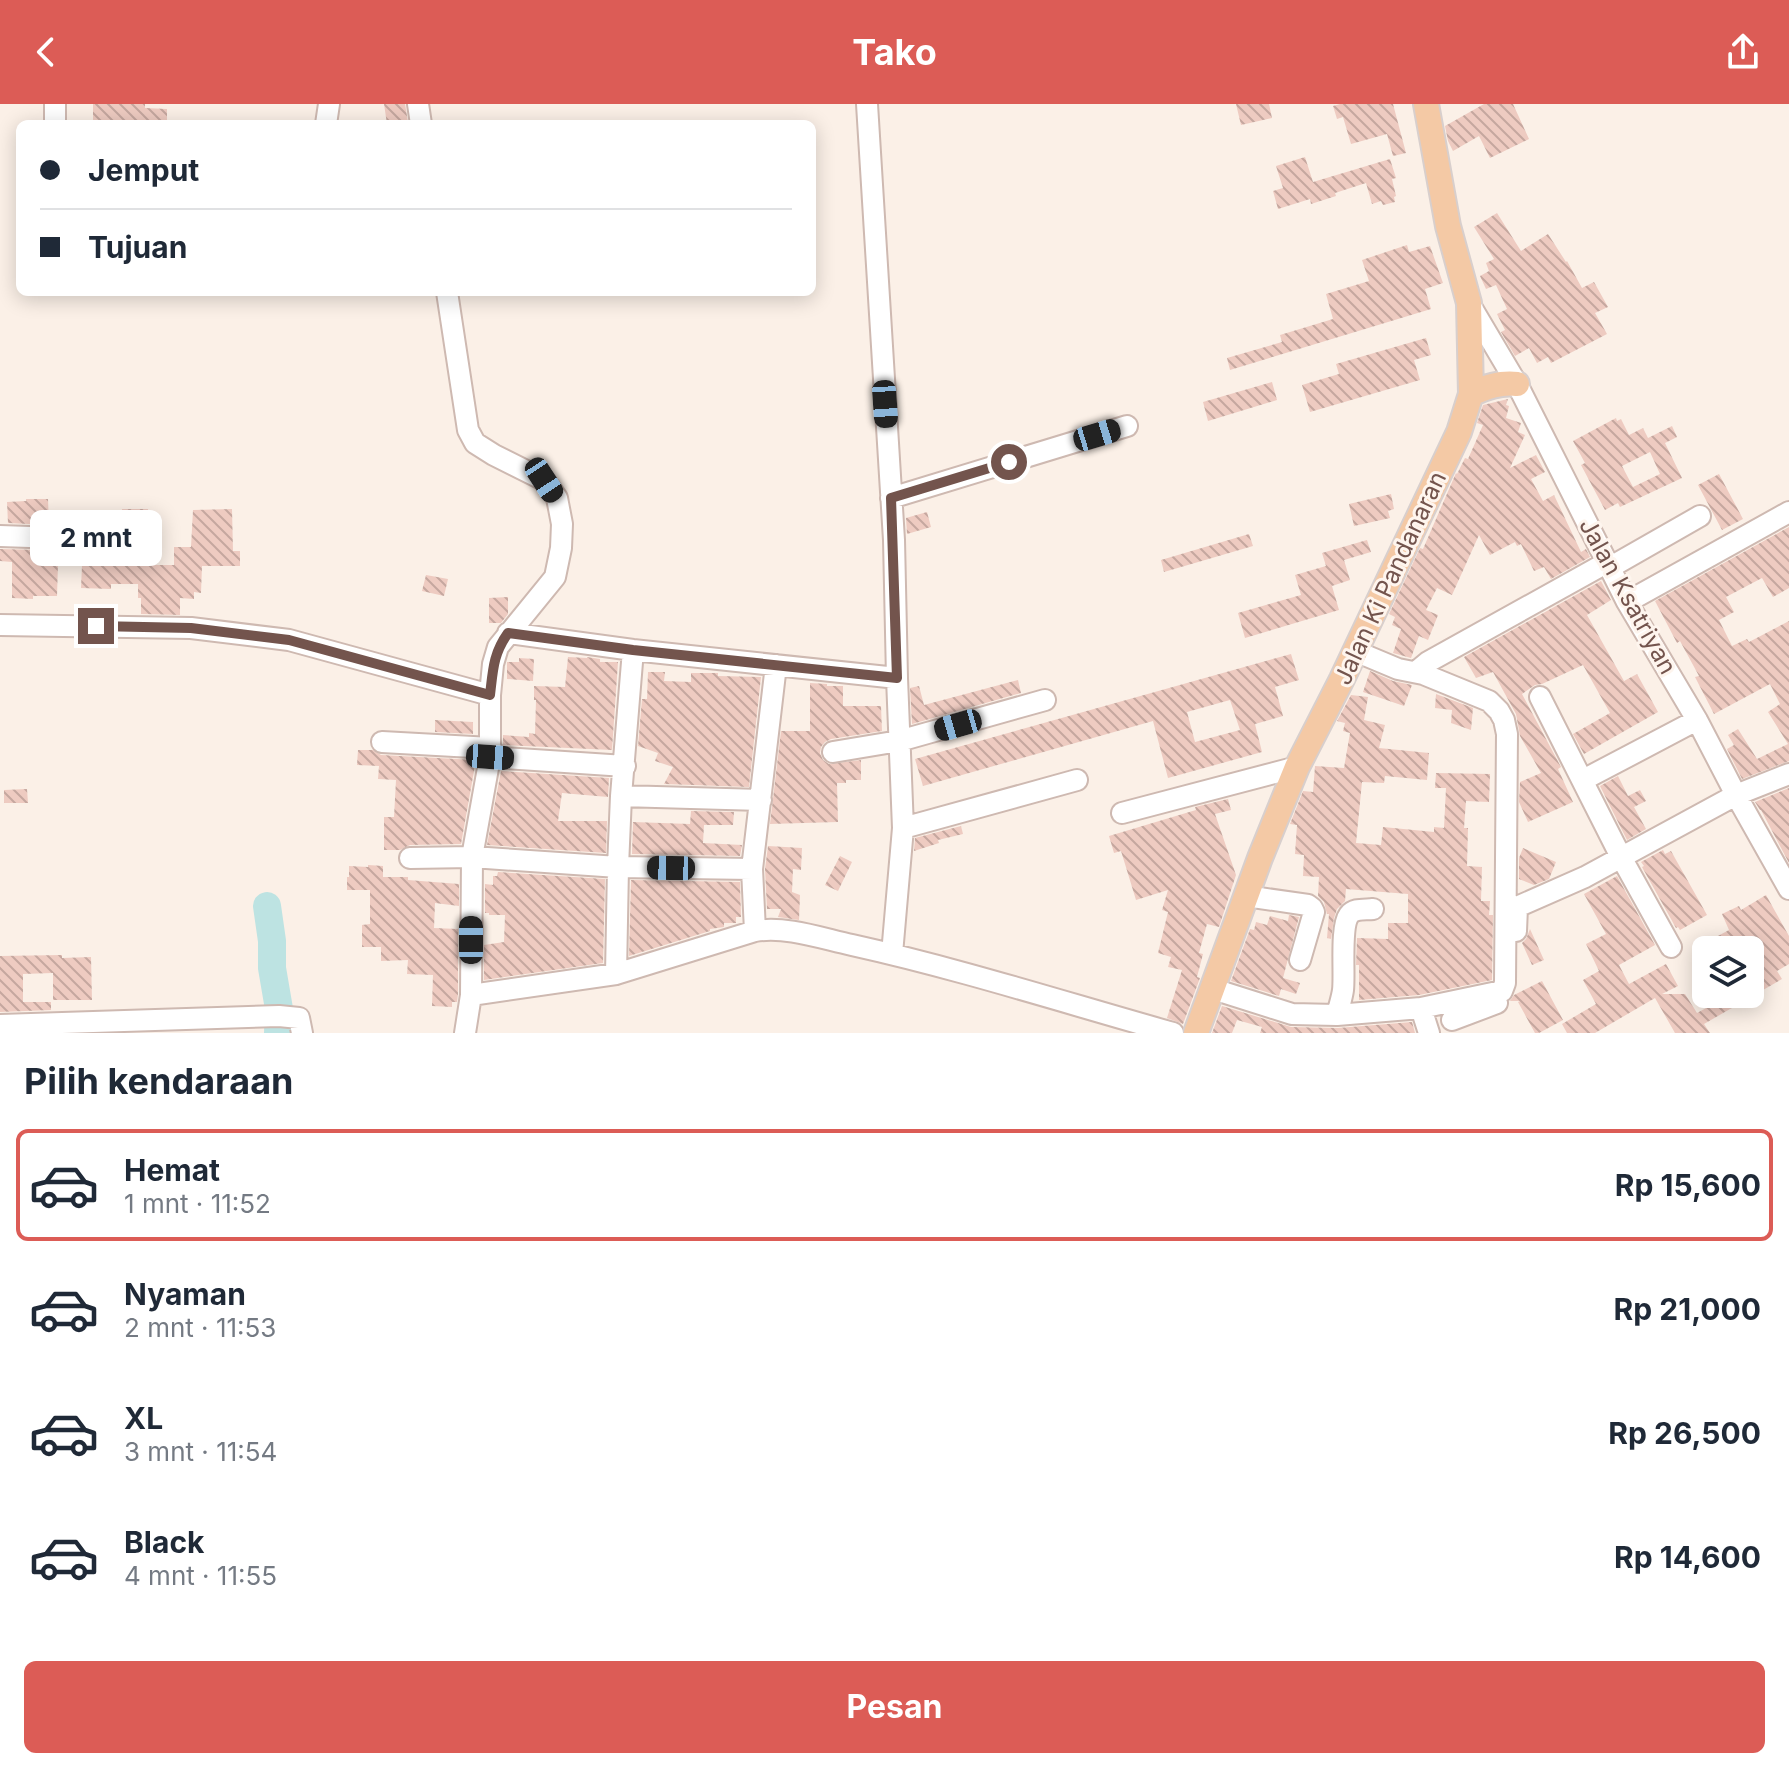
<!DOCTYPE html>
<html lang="id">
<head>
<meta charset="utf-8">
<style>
  :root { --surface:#fff; --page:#f6f6f7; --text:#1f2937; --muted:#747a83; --line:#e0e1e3; --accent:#dc5c56 }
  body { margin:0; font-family:Inter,sans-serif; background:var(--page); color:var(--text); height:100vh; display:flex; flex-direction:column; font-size:30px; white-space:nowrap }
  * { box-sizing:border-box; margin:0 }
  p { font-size:26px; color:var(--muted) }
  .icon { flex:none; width:44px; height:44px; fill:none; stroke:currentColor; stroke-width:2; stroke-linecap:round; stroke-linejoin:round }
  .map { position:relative; height:929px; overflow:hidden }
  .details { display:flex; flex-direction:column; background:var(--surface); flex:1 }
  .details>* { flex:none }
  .banner { position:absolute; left:16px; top:16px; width:800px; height:176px; border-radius:12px; box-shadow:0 4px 20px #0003; display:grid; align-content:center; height:176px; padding:0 24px; background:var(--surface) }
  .buttons { position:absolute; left:1692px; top:832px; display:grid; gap:16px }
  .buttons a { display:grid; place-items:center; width:72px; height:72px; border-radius:12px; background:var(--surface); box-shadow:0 4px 20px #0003; font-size:40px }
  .end { position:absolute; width:36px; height:36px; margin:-18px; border:10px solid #73544d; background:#fff; box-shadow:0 0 0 4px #fff }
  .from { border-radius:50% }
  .bubble { position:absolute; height:56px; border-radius:12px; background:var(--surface); box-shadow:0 4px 20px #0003; font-size:26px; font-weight:700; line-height:56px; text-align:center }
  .car { position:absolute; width:24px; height:48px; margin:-24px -12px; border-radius:10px; box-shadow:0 0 6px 2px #0007; background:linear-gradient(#222 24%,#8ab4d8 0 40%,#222 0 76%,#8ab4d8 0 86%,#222 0) }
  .banner b { display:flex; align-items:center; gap:28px; height:76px; font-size:30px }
  .banner b+b { border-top:2px solid var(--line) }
  .banner i { width:20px; height:20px; background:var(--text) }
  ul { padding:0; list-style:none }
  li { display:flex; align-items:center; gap:24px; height:112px; margin:0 16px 12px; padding:0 8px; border:4px solid transparent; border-radius:12px }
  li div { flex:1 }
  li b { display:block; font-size:30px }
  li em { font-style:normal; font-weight:700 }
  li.selected { border-color:var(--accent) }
  li>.icon { width:72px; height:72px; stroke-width:1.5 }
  h2 { padding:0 24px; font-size:36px; line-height:96px }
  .primary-button { display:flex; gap:16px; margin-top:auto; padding:16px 24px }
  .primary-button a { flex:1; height:92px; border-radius:12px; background:var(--accent); color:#fff; font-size:32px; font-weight:700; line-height:92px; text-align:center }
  header { display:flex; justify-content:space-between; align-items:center; height:104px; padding:0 24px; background:var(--accent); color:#fff; font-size:36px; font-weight:700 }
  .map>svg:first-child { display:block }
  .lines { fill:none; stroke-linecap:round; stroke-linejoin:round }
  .river { stroke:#bde3e2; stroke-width:28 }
  .building { fill:url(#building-back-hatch); fill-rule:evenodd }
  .minor-casing { stroke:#ceb9b1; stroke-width:24 }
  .major-casing { stroke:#d8cfcd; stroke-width:28 }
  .minor { stroke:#fff; stroke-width:20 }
  .major { stroke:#f4c9a5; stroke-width:24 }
  .route { stroke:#73544d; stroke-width:10 }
  .labels { text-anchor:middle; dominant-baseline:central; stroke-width:6; stroke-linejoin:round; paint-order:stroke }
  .street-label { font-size:24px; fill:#73544d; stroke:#fef5ee }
</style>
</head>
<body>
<header><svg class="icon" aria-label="back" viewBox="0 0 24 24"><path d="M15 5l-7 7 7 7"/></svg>Tako<svg class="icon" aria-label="share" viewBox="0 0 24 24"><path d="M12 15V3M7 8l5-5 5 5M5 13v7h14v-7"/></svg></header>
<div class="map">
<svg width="1789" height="929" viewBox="0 0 1789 929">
  <defs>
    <pattern id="building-back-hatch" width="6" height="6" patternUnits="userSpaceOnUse" patternTransform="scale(2)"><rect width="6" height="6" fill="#eecbc1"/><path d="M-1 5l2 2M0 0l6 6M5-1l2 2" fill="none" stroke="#c5a79f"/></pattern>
  </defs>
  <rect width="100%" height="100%" fill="#fbf0e7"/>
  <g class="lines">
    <!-- river -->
    <path class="river" d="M267,802L272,837V864L279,905L278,929"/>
  </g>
  <!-- building -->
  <path class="building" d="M93,0H145V4L167,5V20H93Z
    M384,0H405L408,18L387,20Z
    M1236,0H1269L1272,14L1241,21Z
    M1340,0H1393L1406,49L1393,52L1387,30L1351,40L1343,13L1337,15L1333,2Z
    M1484,0H1513L1529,35L1490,54L1479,32L1453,47L1448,37L1445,22Z
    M1305,53L1313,78L1390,55L1396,74L1392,75L1396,92L1394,93L1395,98L1383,101L1381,97L1372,100L1366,79L1335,89L1336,92L1311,100L1310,95L1278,105L1273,87L1283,84L1276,62Z
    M1497,109L1521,147L1548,130L1566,158L1567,157L1582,184L1594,178L1608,203L1595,209L1607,230L1551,259L1548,253L1537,259L1529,244L1515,252L1501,228L1505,226L1497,210L1507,205L1496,181L1486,185L1480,172L1489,167L1486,159L1494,155L1474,123Z
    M1407,141L1409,148L1430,142L1443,179L1425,185L1431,205L1230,266L1227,254L1282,238L1280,231L1333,215L1326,190L1369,177L1362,156Z
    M1426,234L1431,251L1414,256L1420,276L1310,308L1302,281L1339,270L1336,260Z
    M1272,278L1277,296L1208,317L1203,298Z
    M1508,295L1506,301L1509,302L1506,314L1521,319L1518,328L1525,331L1510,364L1536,351L1545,368L1531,375L1543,397L1554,391L1581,448L1586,445L1590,453L1551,475L1544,463L1534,467L1521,440L1517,442L1515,438L1490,451L1479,431L1452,491L1437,484L1426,506L1438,511L1428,536L1419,532L1411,554L1393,549L1401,525L1392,521L1395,513L1389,510L1420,444L1423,445L1456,369L1457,370L1465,354L1468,355L1483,321L1477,319L1483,301Z
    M1616,314L1617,317L1621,315L1629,331L1643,324L1648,334L1672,322L1677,333L1665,339L1682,374L1620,403L1618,399L1605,406L1581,361L1585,359L1573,337ZM1650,348L1660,370L1633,383L1622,362Z
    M1719,370L1743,415L1722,426L1698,381Z
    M1391,390L1394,405L1388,407L1390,414L1354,422L1349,400Z
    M26,395H48L49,421L8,419L7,398L26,397Z
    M122,405H148L149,461H174V443H191L193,406L232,405L233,447H240V462H202L201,489L194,488V495L180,494V511L141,510V494H138V480H111V485L81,484L82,461L58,460L57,492H33V495L12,494V458L0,457V445L123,448L129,443L131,436L129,429L122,424Z
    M927,408L931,423L907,430L906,414Z
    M1789,423V484L1773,493L1762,474L1726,493L1734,508L1719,516L1732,542L1747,535L1749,538L1789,517V657L1742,675L1727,645L1734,641L1728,631L1738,625L1757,655L1788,640L1768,608L1780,600L1770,580L1714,610L1695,573L1699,572L1680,537L1677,539L1655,497Z
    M1249,430L1253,442L1164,468L1161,456Z
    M1367,436L1371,448L1344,456L1350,476L1332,482L1339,506L1245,534L1238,509L1301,491L1295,471L1326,462L1322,449Z
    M426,471L448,475L444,492L422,487Z
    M1601,477L1611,496L1587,511L1624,577L1637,570L1658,608L1584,650L1573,630L1610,609L1583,561L1542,580L1535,581L1522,590L1561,663L1558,665L1573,698L1528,718L1519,698L1520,678L1541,669L1520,632L1516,610L1493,568L1476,574L1464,553Z
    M508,493V510L501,519H489V494Z
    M1291,550L1299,576L1275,583L1283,612L1255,620L1262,648L1168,674L1153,617L923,682L915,655ZM1230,596L1240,626L1195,638L1187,608Z
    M568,553L587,554V553L600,555V558H618L612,646L503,641V631L529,633V629L535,630L536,596H534V582L565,583Z
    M519,554L534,555L533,577L507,575V558H519Z
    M1370,567L1393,577L1412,581L1404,602L1363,588Z
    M648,568H665L664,577L691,578V569H718V572L761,573L749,683L664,680L673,663L655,657L658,649L638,642L642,595H647Z
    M1018,576L1021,589L912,620L910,584L919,582L924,601Z
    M810,579L827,580V582H843V602H881L882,627L831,635L825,638L821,643L820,649L823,656L829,660L861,656V676H846V679H837L838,718L770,720L781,627H810Z
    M1436,590L1473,604L1471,626L1451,619L1452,606L1435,604Z
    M1351,591L1368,593L1364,616L1385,621L1379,644L1429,649L1427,676L1385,672L1384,679L1362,678L1356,739L1381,741L1383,723L1434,728V723L1444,724L1446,684H1435L1436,669L1490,670L1489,698L1466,697L1464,724H1468L1467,762L1482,763L1481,797H1490L1489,811H1493L1492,876L1419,891L1359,896V861H1356L1357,834L1388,835V819H1408V790L1346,785L1345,797L1337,805L1334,814L1331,835L1327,834L1329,810H1327L1324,798L1318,792L1319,773L1303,772L1304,751L1295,750L1297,721L1290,720L1303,687L1313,688L1315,662L1344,664L1350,629L1343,627L1345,619L1337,617Z
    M435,616L473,618V630L435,628Z
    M358,646H373L381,651L476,656L461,740L410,741L400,746H384V713H394L396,676L378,675L379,662L357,661Z
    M501,667L609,674L608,693L562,689L558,717H607L606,749L487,741Z
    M1618,672L1628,692L1640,686L1646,697L1634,703L1646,725L1627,736L1600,682Z
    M1789,684V759L1761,706H1760L1755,698Z
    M27,685L28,699H4V686Z
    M1228,695L1231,706L1215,710L1236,771L1219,823L1207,820L1199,849L1203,850L1197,873L1200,874L1183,920L1167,914L1182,866L1168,863L1171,853L1158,849L1168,808L1162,806L1168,786L1136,796L1121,747L1114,749L1109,732L1196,706L1195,703Z
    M691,707L734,708L733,721H704L703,739L742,741L740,752L632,750L633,718L690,720Z
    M961,722L963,730L938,736L939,739L914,747L915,734Z
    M768,742L802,744L801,766L793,765L792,788L800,791L799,816L778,813L781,805H767L765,765Z
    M1523,744L1556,758L1549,775L1534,781L1519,775V754Z
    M1663,746L1665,750L1671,747L1707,811L1680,826L1678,823L1676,824L1642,763L1644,762L1641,758Z
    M840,752L852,758L838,787L825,781Z
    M368,761L383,762V773H408V776L459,780V802L435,799L434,824L458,825V890L457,898H452V903L432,902L433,871L407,870L408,856L381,857V843H362V821L370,820V786H347V773H349V762L368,763Z
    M498,768L605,775L603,859L484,876V841L504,838L505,811H489V809H485V780L493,781V772H497Z
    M1617,772L1655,841L1619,861L1629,880L1666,860L1678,882L1662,890H1685L1697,909L1717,898L1712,890H1750V846H1706V872L1692,846L1729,826L1722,810L1739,802L1741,806L1766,791L1789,832V860L1777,867L1782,875L1704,920L1710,929H1675L1655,894L1595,929H1567L1562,920L1596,900L1583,876L1599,867L1586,840L1606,830L1584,790Z
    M631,776L740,778L741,813H736V819H724V823L710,825V827L629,852Z
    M1289,811L1299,813L1283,874L1300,879L1296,890L1281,885L1279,892L1231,877L1250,825L1254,826L1256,818L1267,821L1270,812L1288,817Z
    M1530,825L1544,856L1532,861L1522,839L1526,835Z
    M62,851V854L91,853L92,896H53V869L23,870V898H51V906L0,908V852Z
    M1542,877L1563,916L1539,929H1535L1518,898L1520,897H1510L1514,891Z
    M1222,902L1291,923L1338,924L1412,918L1415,929H1260L1262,923L1237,916L1232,929H1212Z"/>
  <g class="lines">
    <defs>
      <path id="minor" d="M418,0L421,20
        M867,0L894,436L897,574L903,724L892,850
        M55,20V0
        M326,20L329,0
        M447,188L468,326L475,339L494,351L544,376L557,394L562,420L561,444L555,473L498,543L493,560L490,591V653L472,753L471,891L465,929
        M1469,199L1517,280L1627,498L1697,616L1736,691L1789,785
        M891,394L1127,322
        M0,432L118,436
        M1609,464L1700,412
        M1627,498L1789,408
        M0,521L191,524L289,536L490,591
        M508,529L633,546L897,574
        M1355,547L1398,565L1423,570L1489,597L1499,607L1504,616L1507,630L1505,879L1502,887L1421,904
        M1416,568L1428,558L1606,459
        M1540,593L1621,753L1671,843
        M382,638L491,644
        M833,648L899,637L1045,596
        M490,653L625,662
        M1583,676L1697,616
        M621,692L761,696
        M1122,709L1297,663
        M903,724L1077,676
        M410,754L472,753L618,763L752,765
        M1246,792L1308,801L1312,804L1314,808L1300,856
        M755,827L752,765L776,561
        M1516,827L1517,803L1585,773L1736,691L1789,670
        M616,870L618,763L621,692L633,546
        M1213,885L1292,910L1337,911L1421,904L1429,929
        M471,891L616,870L755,827C787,822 820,834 852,841C960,865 1066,899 1173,929
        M1337,911C1339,902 1342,894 1343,886C1345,870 1340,823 1349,811C1354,804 1365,806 1373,805
        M1452,916L1497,899
        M0,921L279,912L299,914L302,929"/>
      <path id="major" d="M1471,290C1486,283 1500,278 1517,280
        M1196,929L1260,754L1297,663L1342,575L1459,328L1471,290L1469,199L1448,122L1426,0"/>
    </defs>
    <!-- minor casing -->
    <use href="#minor" class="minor-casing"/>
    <!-- major casing -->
    <use href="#major" class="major-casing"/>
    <!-- minor -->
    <use href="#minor" class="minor"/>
    <!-- major -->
    <use href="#major" class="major"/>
  </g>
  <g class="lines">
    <!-- route -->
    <path class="route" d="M96,522L191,524L289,536L490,591C493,566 493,550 508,529L633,546L897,574L891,394L1009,358"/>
  </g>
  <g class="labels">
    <!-- street labels -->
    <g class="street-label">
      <text transform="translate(1390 474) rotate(-65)">Jalan Ki Pandanaran</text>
      <text transform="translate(1628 492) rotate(61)">Jalan Ksatriyan</text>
    </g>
  </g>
</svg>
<div class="buttons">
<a><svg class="icon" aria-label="layers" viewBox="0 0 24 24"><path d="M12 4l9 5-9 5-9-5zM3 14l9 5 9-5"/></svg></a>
</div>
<i class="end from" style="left:1009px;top:358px"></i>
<i class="end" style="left:96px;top:522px"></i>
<div class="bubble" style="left:30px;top:406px;width:132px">2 mnt</div>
<i class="car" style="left:885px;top:300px;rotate:176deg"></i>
<i class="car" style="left:1097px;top:331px;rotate:73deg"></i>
<i class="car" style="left:544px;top:376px;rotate:147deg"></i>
<i class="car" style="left:958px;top:621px;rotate:254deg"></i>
<i class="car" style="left:490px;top:653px;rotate:94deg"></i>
<i class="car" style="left:671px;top:764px;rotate:271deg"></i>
<i class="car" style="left:471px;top:836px;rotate:0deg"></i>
<div class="banner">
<b><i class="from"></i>Jemput</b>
<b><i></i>Tujuan</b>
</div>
</div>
<section class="details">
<h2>Pilih kendaraan</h2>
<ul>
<li class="selected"><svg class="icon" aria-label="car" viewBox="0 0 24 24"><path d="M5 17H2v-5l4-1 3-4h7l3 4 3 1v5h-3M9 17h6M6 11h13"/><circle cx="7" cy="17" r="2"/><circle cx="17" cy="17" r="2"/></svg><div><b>Hemat</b><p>1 mnt · 11:52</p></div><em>Rp 15,600</em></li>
<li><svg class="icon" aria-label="car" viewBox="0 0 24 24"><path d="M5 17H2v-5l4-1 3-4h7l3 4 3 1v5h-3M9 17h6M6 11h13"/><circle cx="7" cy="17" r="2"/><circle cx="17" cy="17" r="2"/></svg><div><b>Nyaman</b><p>2 mnt · 11:53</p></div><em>Rp 21,000</em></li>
<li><svg class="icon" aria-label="car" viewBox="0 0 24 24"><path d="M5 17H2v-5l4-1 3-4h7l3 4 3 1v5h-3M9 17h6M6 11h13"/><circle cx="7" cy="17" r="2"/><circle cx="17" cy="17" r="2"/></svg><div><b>XL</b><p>3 mnt · 11:54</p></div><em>Rp 26,500</em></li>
<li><svg class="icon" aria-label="car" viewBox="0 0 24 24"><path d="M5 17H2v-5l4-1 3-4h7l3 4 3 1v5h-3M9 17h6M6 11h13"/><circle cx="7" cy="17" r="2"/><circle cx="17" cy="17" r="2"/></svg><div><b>Black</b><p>4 mnt · 11:55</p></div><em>Rp 14,600</em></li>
</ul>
<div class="primary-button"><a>Pesan</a></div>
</section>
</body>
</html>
